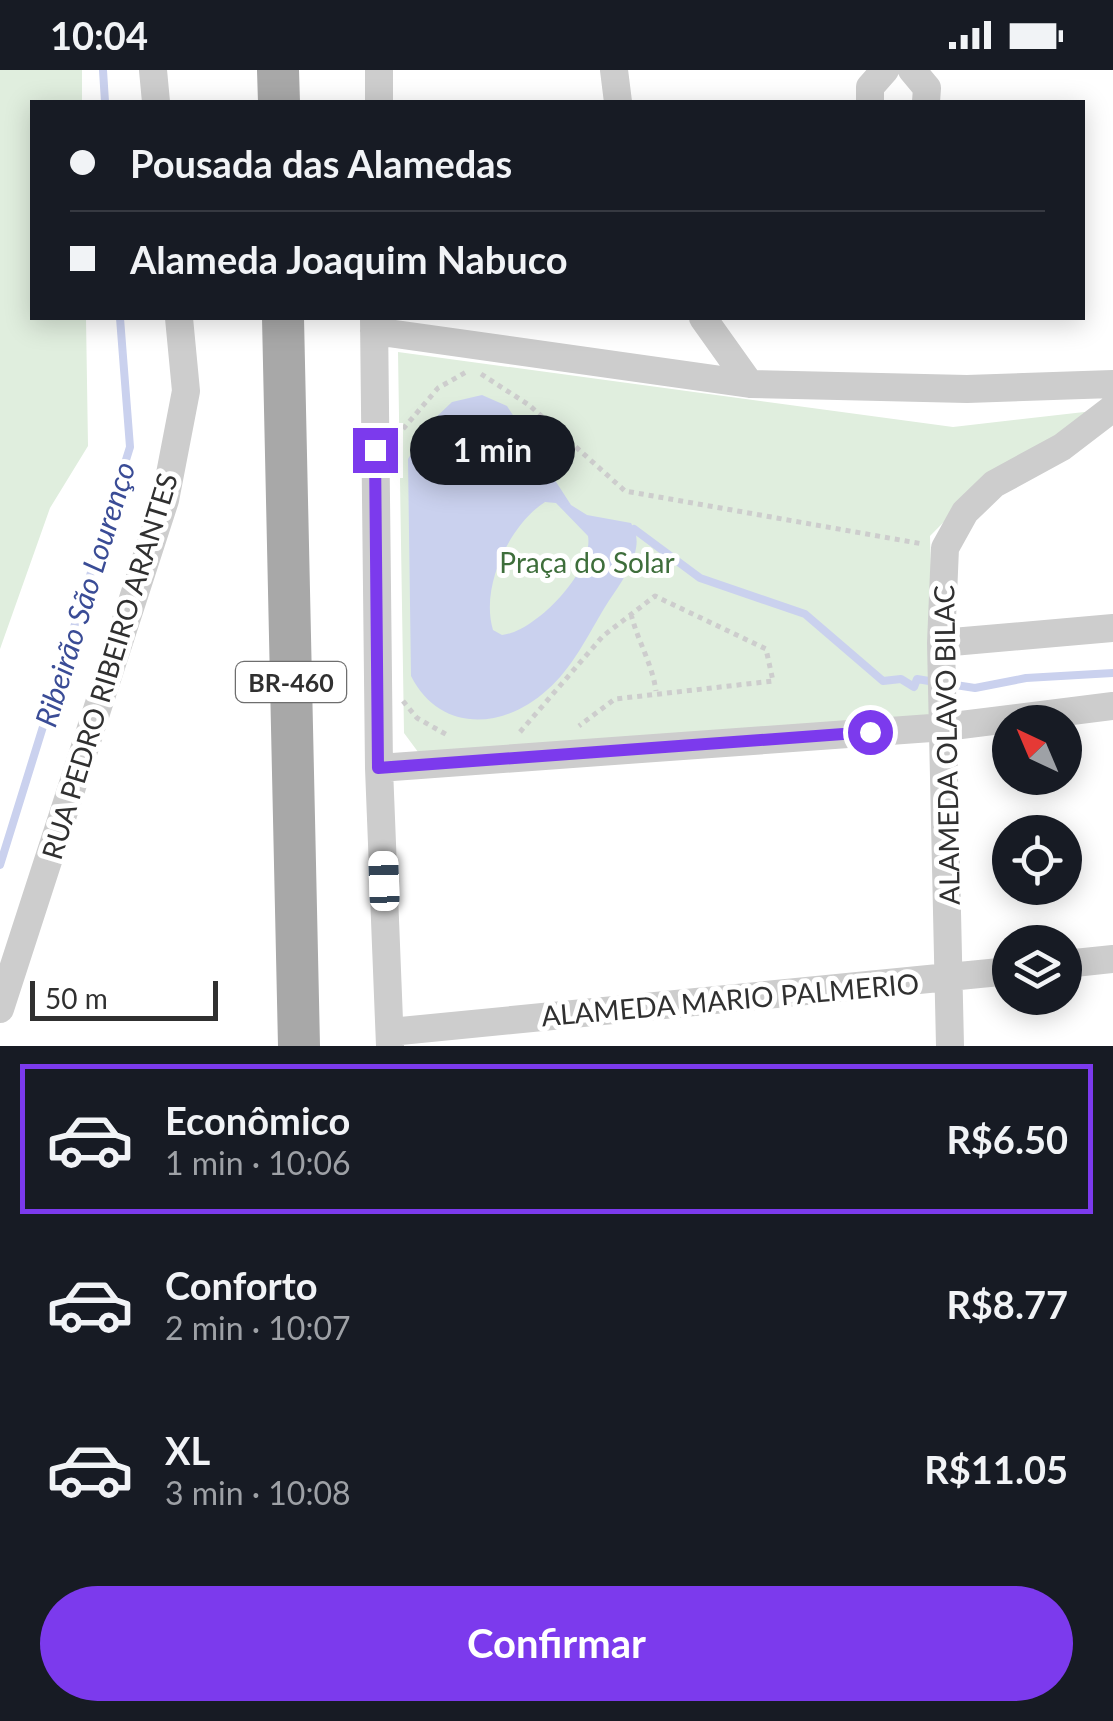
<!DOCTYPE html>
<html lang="pt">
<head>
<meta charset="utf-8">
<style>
  :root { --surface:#171b24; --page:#20242c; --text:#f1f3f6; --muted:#9ea1a6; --line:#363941; --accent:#7c3aed }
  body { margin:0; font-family:Lato,sans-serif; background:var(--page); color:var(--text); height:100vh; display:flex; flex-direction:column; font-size:38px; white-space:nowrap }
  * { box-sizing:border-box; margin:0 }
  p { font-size:32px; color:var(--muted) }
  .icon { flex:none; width:55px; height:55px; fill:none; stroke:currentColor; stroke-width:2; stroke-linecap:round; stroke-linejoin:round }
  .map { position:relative; height:976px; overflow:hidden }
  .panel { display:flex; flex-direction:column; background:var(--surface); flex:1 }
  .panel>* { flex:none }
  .banner { position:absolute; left:30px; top:30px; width:1055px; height:220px; border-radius:0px; box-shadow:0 5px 25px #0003; display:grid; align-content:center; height:220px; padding:0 40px; background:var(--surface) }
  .needle { width:65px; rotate:316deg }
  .controls { position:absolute; left:992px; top:635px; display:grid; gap:20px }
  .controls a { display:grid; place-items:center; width:90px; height:90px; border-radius:50%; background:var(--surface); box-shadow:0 5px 25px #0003; font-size:50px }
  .scale { position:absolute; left:30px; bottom:25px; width:188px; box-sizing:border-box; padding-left:10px; border:5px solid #303030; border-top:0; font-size:28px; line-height:35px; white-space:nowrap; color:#303030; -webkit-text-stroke:8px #fff; paint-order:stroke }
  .end { position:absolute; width:45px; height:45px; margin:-22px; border:12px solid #7c3aed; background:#fff; box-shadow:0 0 0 5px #fff }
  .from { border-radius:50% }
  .bubble { position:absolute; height:70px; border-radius:35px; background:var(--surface); box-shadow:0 5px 25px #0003; font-size:32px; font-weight:700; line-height:70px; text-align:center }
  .car { position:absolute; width:30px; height:60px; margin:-30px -15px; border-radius:12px; box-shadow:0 0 8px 2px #0007; background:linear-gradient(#fff 24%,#345 0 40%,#fff 0 76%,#345 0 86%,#fff 0) }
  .banner b { display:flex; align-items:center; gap:35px; height:95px; font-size:38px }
  .banner b+b { border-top:2px solid var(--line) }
  .banner i { width:25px; height:25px; background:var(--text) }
  ul { padding:18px 0 0; list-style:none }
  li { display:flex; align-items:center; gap:30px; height:150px; margin:0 20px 15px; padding:0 20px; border:5px solid transparent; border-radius:0px }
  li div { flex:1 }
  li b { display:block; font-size:38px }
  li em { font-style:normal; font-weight:700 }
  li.selected { border-color:var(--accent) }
  li>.icon { width:90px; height:90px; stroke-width:1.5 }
  .button { display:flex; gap:20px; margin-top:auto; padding:20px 40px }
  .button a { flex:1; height:115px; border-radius:60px; background:var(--accent); color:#fff; font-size:40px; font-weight:700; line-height:115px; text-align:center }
  .status { display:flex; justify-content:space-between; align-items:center; height:70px; padding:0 50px; background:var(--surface); direction:ltr }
  .status svg { height:28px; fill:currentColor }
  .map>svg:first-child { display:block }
  .green { fill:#e0eede }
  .water { fill:#cad1ee; fill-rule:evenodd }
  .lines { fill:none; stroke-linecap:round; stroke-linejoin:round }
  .stream { stroke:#cad1ee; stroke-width:8 }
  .path { stroke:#cdcdcd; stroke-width:5; stroke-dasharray:5 5; stroke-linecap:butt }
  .minor { stroke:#cdcdcd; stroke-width:28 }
  .primary { stroke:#a8a8a8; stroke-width:42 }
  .route { stroke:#7c3aed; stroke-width:12 }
  .labels { text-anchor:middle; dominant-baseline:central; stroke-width:10; stroke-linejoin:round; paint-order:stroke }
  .shield { fill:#fff; stroke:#6e6e6e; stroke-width:2.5 }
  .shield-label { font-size:25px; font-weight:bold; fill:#303030 }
  .park-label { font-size:28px; fill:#3e6e3b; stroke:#fff }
  .street-label { font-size:28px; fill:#303030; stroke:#fff }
  .water-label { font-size:30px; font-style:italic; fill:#3a4c96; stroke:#fff }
</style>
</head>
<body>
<div class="status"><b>10:04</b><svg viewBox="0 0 49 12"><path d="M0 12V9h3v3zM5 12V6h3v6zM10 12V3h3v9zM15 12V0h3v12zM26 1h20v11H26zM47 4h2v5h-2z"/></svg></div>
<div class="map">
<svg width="1113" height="976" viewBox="0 0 1113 976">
  <rect width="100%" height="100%" fill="#fff"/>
  <!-- green -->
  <path class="green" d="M0,0H82V32H32V248H86L88,376L50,438L0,579Z
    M398,282L953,357L1093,341L1084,356L995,400L930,466L935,649L424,690L404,663Z"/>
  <!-- water -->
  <path class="water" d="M482,325L507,336L571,435L587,445L631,453C637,463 638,471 635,483C630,502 615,521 605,537C588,565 572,599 547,620C503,660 440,663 411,606L408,389L430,353L452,332ZM545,432L556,433L588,466C594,501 535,562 502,565L493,560C480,518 509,455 545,432Z"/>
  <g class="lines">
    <!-- stream -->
    <path class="stream" d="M103,0L105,32
      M634,459L700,508L805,544L883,611L901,609L914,617L917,609L935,612
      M949,614L975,618L1026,608L1113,603
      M0,795L130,377L120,248"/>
    <!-- path -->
    <path class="path" d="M481,304L529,335L625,421L923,474
      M403,359L438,318L468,301
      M631,544C638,572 652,593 656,621
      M403,631L417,648L449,666
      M520,662L603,566L655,526L766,579L773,611L615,629L579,656"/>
    <!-- minor -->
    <path class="minor" d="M153,0L156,32
      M379,0V32
      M614,0L618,32
      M912,0L927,18L926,32
      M870,32V17L885,0
      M374,248L379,698L390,976
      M703,248L750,314
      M374,261L750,314L967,319L1113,314
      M941,573L1113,558
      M379,698L945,657L1113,636
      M1065,894L1113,889
      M0,939L165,430L186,321L179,248
      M390,962L1010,901
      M950,976L941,573L945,478L965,442L994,414L1062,377L1113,338"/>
    <!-- primary -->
    <path class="primary" d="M278,0L279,32
      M283,248L299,976"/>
  </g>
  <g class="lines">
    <!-- route -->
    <path class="route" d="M375,380L378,698L870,662"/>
  </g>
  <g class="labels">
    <!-- shield labels -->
    <rect class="shield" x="236" y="592" width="110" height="40" rx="8"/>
    <g class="shield-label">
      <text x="291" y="612">BR-460</text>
    </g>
    <!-- park labels -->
    <g class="park-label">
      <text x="587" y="492">Praça do Solar</text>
    </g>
    <!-- street labels -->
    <g class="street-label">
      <text transform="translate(109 596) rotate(-73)">RUA PEDRO RIBEIRO ARANTES</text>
      <text transform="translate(946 675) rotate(-91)">ALAMEDA OLAVO BILAC</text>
      <text transform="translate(730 929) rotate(-5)">ALAMEDA MARIO PALMERIO</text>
    </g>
    <!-- water labels -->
    <g class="water-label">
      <text transform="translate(84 524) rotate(-73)">Ribeirão São Lourenço</text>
    </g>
  </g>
</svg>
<div class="controls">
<a><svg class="needle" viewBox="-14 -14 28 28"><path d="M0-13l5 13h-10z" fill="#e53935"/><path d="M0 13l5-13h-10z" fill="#9ea1a6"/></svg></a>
<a><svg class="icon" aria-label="locate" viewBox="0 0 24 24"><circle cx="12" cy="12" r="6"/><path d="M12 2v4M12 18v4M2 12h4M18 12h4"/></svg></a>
<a><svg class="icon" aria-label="layers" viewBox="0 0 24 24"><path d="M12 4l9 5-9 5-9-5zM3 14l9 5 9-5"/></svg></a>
</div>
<div class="scale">50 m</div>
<i class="end from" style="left:870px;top:662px"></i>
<i class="end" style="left:375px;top:380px"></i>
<div class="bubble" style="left:410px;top:345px;width:165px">1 min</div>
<i class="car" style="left:384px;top:811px;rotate:358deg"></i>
<div class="banner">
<b><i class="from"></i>Pousada das Alamedas</b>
<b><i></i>Alameda Joaquim Nabuco</b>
</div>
</div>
<section class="panel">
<ul>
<li class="selected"><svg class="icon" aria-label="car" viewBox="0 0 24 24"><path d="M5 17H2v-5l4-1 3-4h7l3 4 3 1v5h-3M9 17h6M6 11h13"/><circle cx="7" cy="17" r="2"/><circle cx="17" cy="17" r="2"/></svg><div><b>Econômico</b><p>1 min · 10:06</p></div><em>R$6.50</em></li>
<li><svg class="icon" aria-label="car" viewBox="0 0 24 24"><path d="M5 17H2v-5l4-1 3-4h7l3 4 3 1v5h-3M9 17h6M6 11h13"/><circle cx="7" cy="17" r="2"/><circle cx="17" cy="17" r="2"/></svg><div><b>Conforto</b><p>2 min · 10:07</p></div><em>R$8.77</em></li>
<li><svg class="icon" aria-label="car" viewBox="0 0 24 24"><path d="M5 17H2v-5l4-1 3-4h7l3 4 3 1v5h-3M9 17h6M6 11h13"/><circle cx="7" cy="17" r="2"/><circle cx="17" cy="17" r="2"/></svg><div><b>XL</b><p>3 min · 10:08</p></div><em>R$11.05</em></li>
</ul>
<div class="button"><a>Confirmar</a></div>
</section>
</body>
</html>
